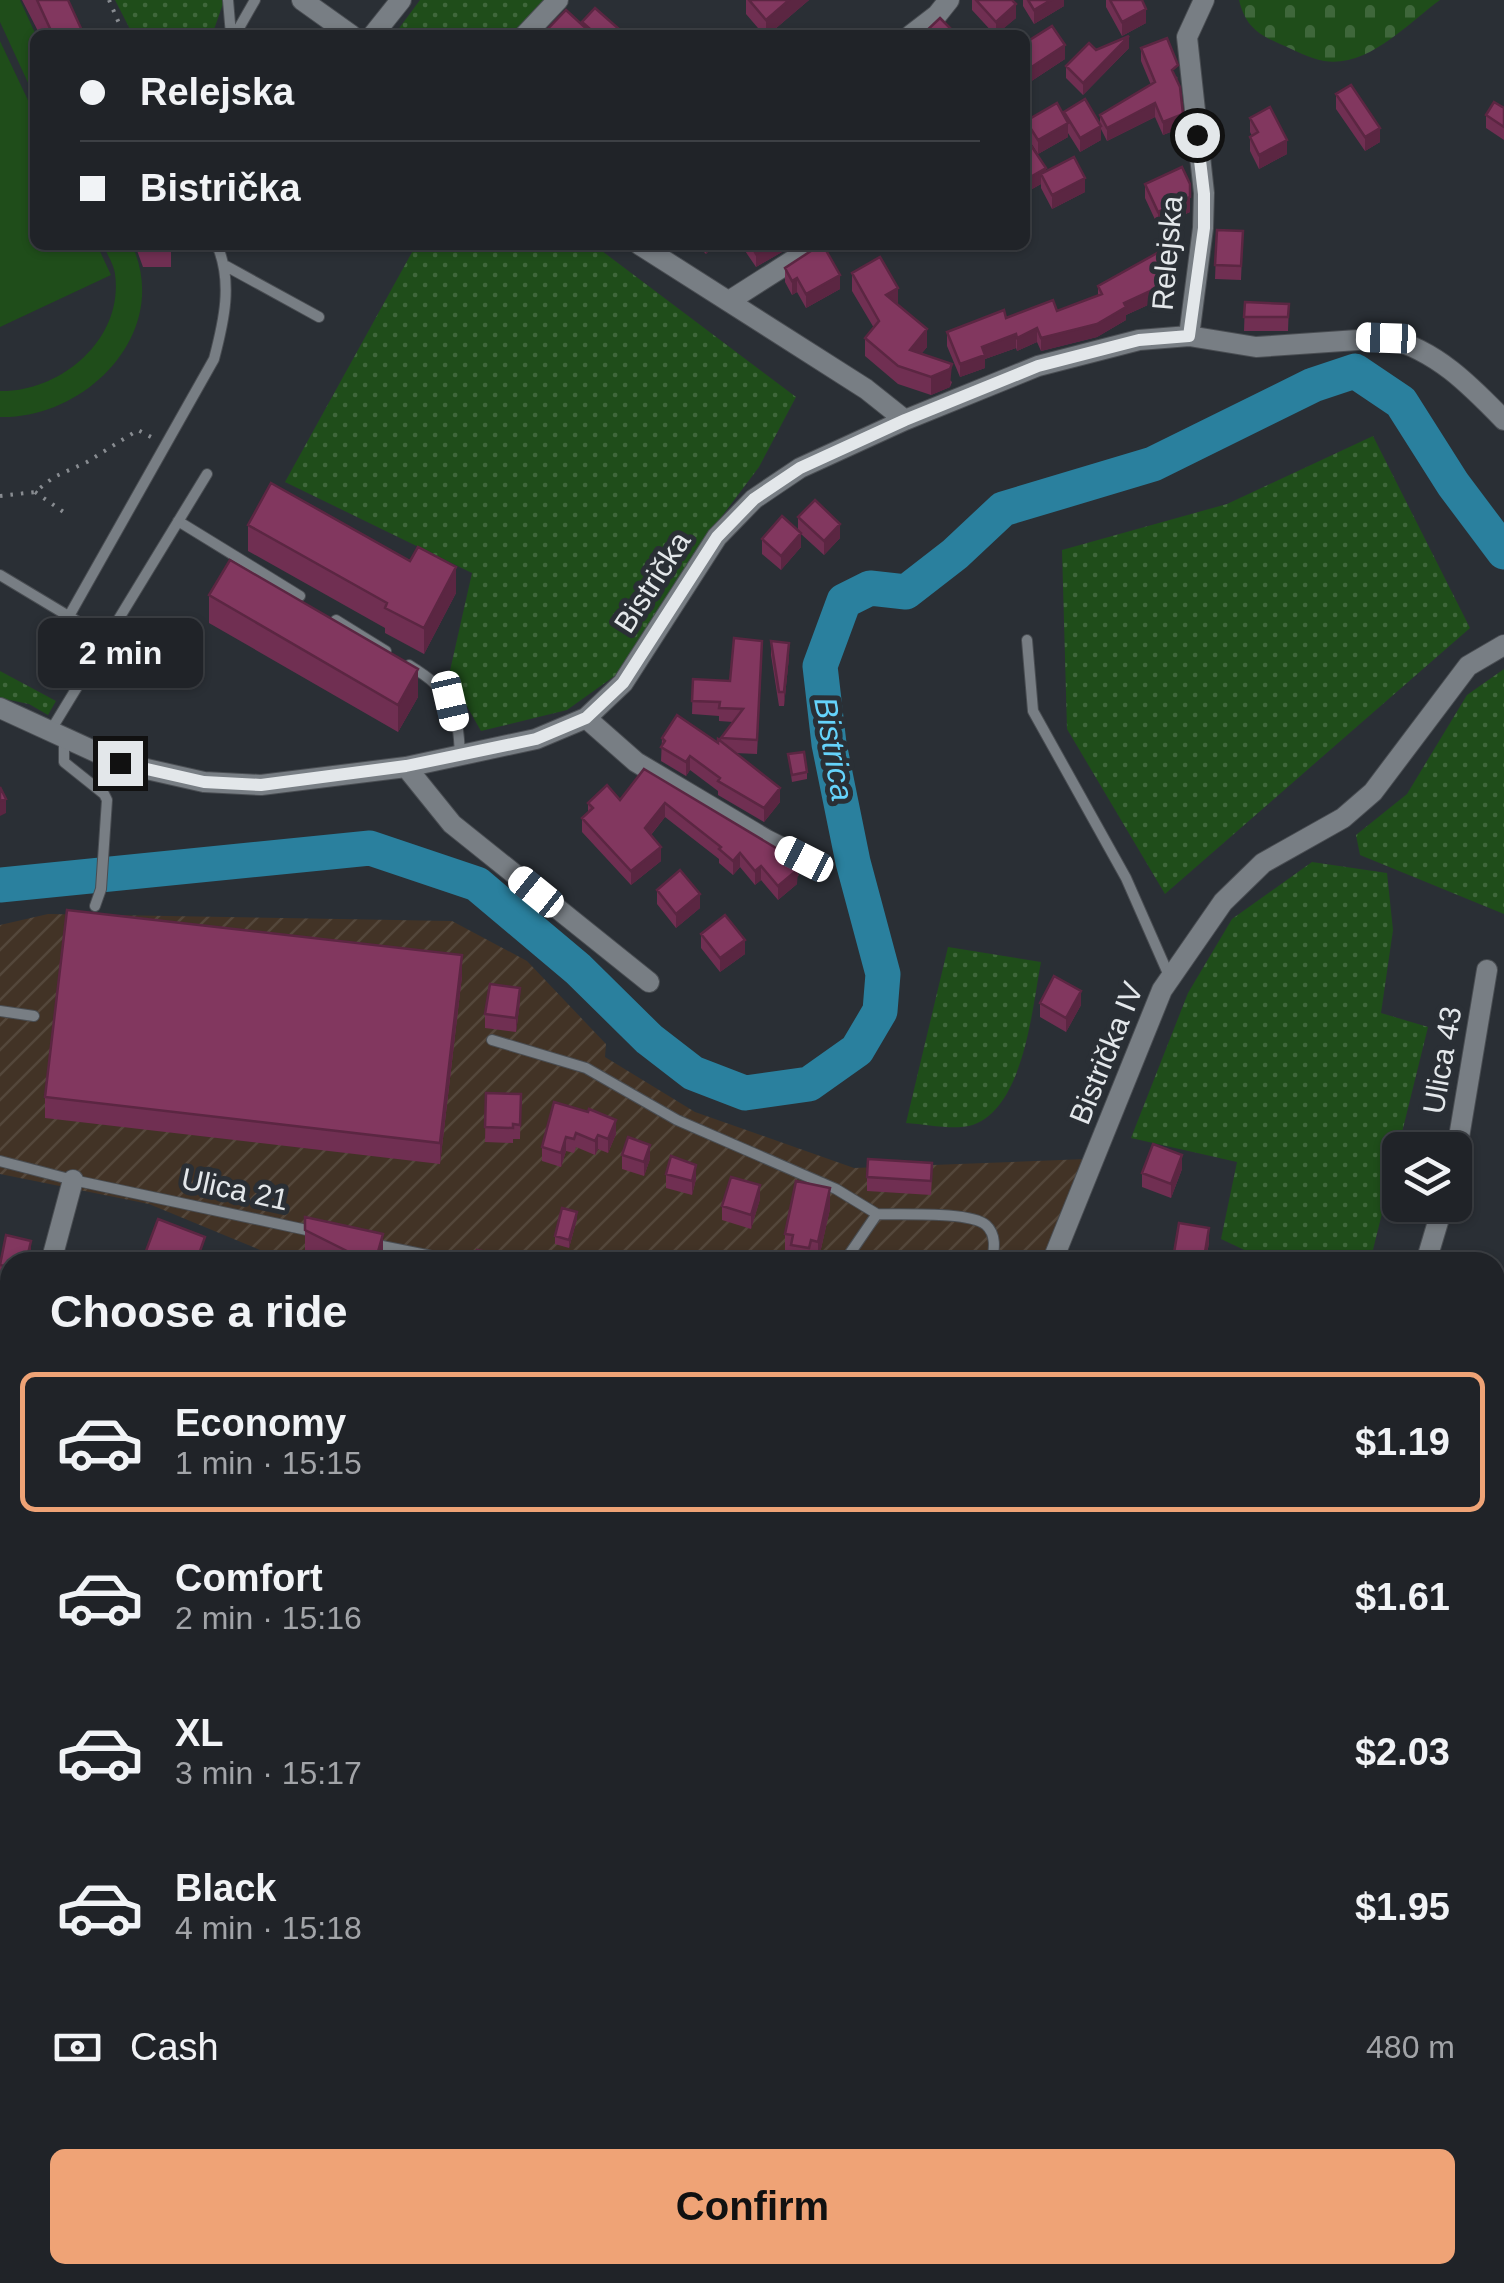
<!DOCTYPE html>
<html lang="en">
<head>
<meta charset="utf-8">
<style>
  :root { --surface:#202328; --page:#2d2f34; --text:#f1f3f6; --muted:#a2a4a8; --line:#3d4045; --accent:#efa376 }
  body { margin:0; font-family:Arial,sans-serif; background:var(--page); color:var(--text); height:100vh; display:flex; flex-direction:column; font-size:38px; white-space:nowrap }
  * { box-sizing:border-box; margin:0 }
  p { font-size:32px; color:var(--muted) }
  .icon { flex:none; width:55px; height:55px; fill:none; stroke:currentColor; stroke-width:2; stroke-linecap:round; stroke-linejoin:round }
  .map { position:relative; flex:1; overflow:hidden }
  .side { position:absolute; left:0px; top:1252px; width:1505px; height:1032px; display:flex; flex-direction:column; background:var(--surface); border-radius:30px 30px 0 0; box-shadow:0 2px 8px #0004,0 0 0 2px var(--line) }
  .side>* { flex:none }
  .hud { position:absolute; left:30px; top:30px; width:1000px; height:220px; border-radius:15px; box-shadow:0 2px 8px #0004,0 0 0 2px var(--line); display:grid; align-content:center; height:220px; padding:0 50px; background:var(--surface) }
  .controls { position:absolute; left:1382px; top:1132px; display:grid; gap:20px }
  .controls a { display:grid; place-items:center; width:90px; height:90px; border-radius:15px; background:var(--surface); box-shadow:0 2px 8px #0004,0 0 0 2px var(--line); font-size:50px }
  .end { position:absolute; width:45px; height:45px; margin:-22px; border:12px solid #e3e7ea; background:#111; box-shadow:0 0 0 5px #111 }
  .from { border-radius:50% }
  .bubble { position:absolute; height:70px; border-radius:15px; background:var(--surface); box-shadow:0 2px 8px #0004,0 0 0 2px var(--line); font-size:32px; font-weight:700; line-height:70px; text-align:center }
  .car { position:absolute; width:30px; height:60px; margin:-30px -15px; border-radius:12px; box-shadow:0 0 8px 2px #0007; background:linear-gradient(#fff 24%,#345 0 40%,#fff 0 76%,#345 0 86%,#fff 0) }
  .hud b { display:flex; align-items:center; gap:35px; height:95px; font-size:38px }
  .hud b+b { border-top:2px solid var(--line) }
  .hud i { width:25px; height:25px; background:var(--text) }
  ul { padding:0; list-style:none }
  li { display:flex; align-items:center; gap:30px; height:140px; margin:0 20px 15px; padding:0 30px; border:5px solid transparent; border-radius:15px }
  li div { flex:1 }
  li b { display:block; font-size:38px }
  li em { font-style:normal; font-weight:700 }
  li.current { border-color:var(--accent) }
  li>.icon { width:90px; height:90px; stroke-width:1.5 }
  h2 { padding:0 50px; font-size:45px; line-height:120px }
  .pay { display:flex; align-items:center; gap:25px; height:110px; padding:0 50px; font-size:38px }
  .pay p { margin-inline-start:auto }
  .button { display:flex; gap:20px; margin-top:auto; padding:20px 50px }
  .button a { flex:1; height:115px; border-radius:15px; background:var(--accent); color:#111; font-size:40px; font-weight:700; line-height:115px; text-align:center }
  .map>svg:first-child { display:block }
  .industrial { fill:url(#industrial-furrows) }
  .grass { fill:url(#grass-dots) }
  .cemetery { fill:url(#cemetery-stones) }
  .pitch { fill:#1f4d1a }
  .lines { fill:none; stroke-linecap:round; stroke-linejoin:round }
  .river { stroke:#2a809e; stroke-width:35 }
  .service-casing { stroke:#494d52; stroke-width:12 }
  .minor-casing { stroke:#494d52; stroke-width:22 }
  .tertiary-casing { stroke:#494d52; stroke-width:28 }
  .path { stroke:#888c91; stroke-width:4; stroke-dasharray:2.5 8; stroke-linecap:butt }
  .service { stroke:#787e84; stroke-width:10 }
  .minor { stroke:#787e84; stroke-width:20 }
  .tertiary { stroke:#787e84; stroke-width:25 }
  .wall { fill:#702f52 }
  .shaded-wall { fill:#5b2642 }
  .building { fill:#82375f; stroke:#5b2642; stroke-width:2.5 }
  .route { stroke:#e3e7ea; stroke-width:12 }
  .labels { text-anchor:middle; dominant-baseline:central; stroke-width:10; stroke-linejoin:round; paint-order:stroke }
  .street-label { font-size:30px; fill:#e3e7ea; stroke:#2a2f35 }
  .water-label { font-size:32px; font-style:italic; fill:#65d3fb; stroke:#2a2f35 }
</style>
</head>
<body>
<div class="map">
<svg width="1504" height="2283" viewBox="0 0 1504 2283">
  <defs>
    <pattern id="industrial-furrows" width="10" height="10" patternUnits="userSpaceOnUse" patternTransform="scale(2.5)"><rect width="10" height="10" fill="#423326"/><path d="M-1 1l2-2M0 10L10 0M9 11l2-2" fill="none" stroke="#54473b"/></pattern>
    <pattern id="grass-dots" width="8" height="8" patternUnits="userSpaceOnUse" patternTransform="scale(2.5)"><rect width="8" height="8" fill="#1f4d1a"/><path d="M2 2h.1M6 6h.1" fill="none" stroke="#3f673b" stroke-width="1.8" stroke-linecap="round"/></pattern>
    <pattern id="cemetery-stones" width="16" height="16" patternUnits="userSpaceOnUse" patternTransform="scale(2.5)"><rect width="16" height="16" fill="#1f4d1a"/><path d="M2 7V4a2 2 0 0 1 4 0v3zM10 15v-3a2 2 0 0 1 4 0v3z" fill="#3f673b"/></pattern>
  </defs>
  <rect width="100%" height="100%" fill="#2a2f35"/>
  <!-- industrial -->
  <path class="industrial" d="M48,914L452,921L527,961L606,1044L605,1057L695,1112L854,1168L1086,1159L1041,1262H289L149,1204L0,1174V925Z"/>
  <!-- grass -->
  <path class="grass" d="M115,0H224V1L212,35H133Z
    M420,0H544L512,35H394Z
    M416,245H594L796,397L759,467L692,556L616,675L567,710L481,731L449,675L472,573L285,482Z
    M1373,436L1470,628L1165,894L1067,729L1062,550L1227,504Z
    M1504,669V914L1360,855L1356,835L1407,794L1467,695Z
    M0,671L56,701L48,715L29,704L0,698Z
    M1312,862L1387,873L1393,930L1381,1013L1428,1027L1370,1262H1270L1221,1239L1237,1162L1131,1138L1188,993L1232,919Z
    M948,947L1041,962C1032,1008 1024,1112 969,1126C951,1130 925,1124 906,1123Z"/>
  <!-- cemetery -->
  <path class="cemetery" d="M1239,0H1440C1407,24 1368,68 1324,61C1309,58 1294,50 1280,44C1257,34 1245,25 1239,0Z"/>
  <!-- pitch -->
  <path class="pitch" d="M0,0H20L36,35L35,98L0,22Z
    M0,41L35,115V245H97L111,275L0,327Z
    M103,245H132C172,332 87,419 0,417V391C61,392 124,339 115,274C114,265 107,254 103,245Z"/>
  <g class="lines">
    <!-- river -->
    <path class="river" d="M0,885L370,848L477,884L578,969L649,1039L693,1073L745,1093L809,1084L857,1050L880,1011L883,974L853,862L829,744L820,666L844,601L870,588L906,592L955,554L1003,509L1153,464L1313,385L1355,371L1401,402L1453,484L1504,552"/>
    <defs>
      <path id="service" d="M228,0L231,35
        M235,35L255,0
        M226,266L319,317
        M178,521L300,596
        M0,575L105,638
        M69,616L214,359C224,321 233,282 217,245
        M336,620L386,651
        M1027,640L1033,711L1126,878L1170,978
        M409,665C451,691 458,706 460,756
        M51,730L207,474
        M64,738V762L104,794L107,800L101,889L95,906
        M0,1011L34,1016
        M492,1040L586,1068L677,1120L836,1189L877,1214L844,1262
        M0,1161L73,1180L316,1232
        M877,1214C900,1215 970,1211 986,1225C997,1235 994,1250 992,1262
        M372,1244L461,1262
        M1501,2002L1504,2005
        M1495,2224L1504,2212
        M1388,2282L1390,2283
        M1450,2283L1456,2275"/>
      <path id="minor" d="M302,0L351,35
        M373,35L401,0
        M525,35L558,0
        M911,35L937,15L949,0
        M640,245L866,389L905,420
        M729,301L817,245
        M1189,336L1203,228L1204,193L1187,37L1204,0
        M0,708L120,763L204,782L261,785L406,767L536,739L586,718L623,683L717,537L754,499L800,468L905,420L1038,366L1139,340L1189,336L1256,347L1387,338C1436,350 1470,385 1504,420
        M586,718L636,762L767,840L805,859
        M406,767L452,824L649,982
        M1455,1161L1487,970
        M51,1262L73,1180
        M1052,1262L1162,990L1223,902L1263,863L1343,818L1373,792L1468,666L1504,645
        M1426,1262L1443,1205
        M1495,1347L1504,1349
        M0,1449L10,1412
        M1495,1458L1504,1459
        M1495,1506L1504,1475
        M0,1583L10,1587
        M1495,1764L1504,1758
        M0,1834L10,1839
        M1495,1848L1504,1850
        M0,2134L10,2121
        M955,2275L965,2283
        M40,2283L46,2275
        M175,2283L181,2275
        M442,2283L449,2275
        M1209,2283L1215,2275"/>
      <path id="tertiary" d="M0,1921L10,1925
        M556,2275L566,2283"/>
    </defs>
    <!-- service casing -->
    <use href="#service" class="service-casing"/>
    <!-- minor casing -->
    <use href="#minor" class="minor-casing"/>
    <!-- tertiary casing -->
    <use href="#tertiary" class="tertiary-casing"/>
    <!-- path -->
    <path class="path" d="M109,0L124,35
      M35,492L65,513
      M0,496L35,492L54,477L87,462L138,430L153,438"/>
    <!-- service -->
    <use href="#service" class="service"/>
    <!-- minor -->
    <use href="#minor" class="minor"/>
    <!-- tertiary -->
    <use href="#tertiary" class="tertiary"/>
  </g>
  <!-- wall -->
  <path class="wall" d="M22,0H68L84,35H40Z
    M746,0H809L768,35H764L746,14Z
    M972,0H1012L1016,18L995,35L972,10Z
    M1023,0H1064V6L1034,24L1023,6Z
    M1106,0H1142L1146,23L1122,36L1106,7Z
    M1025,43L1065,59L1030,82L1025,75Z
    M1129,48L1083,95L1066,78V66L1096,50Z
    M1141,48L1178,78L1176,79L1183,127L1163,135L1155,117L1107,141L1101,129V140L1080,152L1068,133V137L1038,154L1026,135V121L1064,115V112L1100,125V115L1151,85L1141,61Z
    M1336,94L1380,142L1365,151L1336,109Z
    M1504,108V140L1486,128V115Z
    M1250,118L1287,154L1259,169L1250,151V137L1252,136L1250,132Z
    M1025,147L1046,172L1085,192L1052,209L1041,188V184L1025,193Z
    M1145,184H1190V212L1158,226L1145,198Z
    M1217,230L1243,231L1241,280L1215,279Z
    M135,245H171V267H143Z
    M697,245H714L706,254Z
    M741,245H794L756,267Z
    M785,268L840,289L806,308L797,292L792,295L785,282Z
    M852,273L898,305L927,347L921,354L952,382L950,387L931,395L898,384L865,356V338L874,328L852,291Z
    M1098,286L1172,294L1126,315V320L1097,337L1041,351L1037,342L1017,351L1016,348L985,359V368L960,377L947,346V332L1006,318L1057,311L1098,295Z
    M1245,302L1289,304L1288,331H1244Z
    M798,517L840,538L824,555L801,534V547L781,570L762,554V539L798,530Z
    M248,525L456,593L424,654L385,633V628L248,551Z
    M209,595L418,697L398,732L209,623Z
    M771,641L789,657L784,706H779L771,655Z
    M762,654L757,754L735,753L780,802L764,822L718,795V791L690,770L686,776L661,761L662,738L718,743L733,722L719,721V716L692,714L693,679L730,681Z
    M788,754L807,772V779L792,782Z
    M644,769L781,851L799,875L797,877V884L778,900L761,880L755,885L740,867L733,875L719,863V859L665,817L651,835L661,861L631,885L582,832V818L588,813V803L620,800Z
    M657,890L700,908L676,928L657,904Z
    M701,934L745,954L720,972L701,948Z
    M462,976L440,1164L45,1118V1097Z
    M520,1002L516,1032L485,1028V1014Z
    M1040,1003L1081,1005L1066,1032L1040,1017Z
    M486,1093L521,1094L520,1139H513V1143L485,1142Z
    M554,1102L616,1134L608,1153L598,1149L595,1155L576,1147L574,1153L566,1151L561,1167L542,1161V1147Z
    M622,1155L650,1159L644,1176L622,1169Z
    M1182,1169L1171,1198L1142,1187V1173Z
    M666,1174L696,1179L692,1195L666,1188Z
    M867,1177H932L931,1195L867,1191Z
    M760,1199L751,1229L722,1220V1206Z
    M830,1209L818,1262H791V1256L785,1255V1234Z
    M305,1217L383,1255L381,1262H327L305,1251Z
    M577,1219L569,1248L555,1244V1236Z
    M1209,1242L1206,1262H1174V1253Z
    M146,1251H205V1253L228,1262H146Z
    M31,1255L10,1262V1282L0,1279V1259Z
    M0,1606L10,1609V1668L2,1694L0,1693Z
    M10,1728V1778L1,1775V1761Z
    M0,1850L10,1853V1898L0,1895Z
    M0,1951L10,1954V2027L5,2041L0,2040Z
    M0,2157L6,2209L5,2277L0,2273Z
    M235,2275H288L282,2283H209L231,2280Z
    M659,2275H729L739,2283H669Z
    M1281,2275H1352V2283H1292Z"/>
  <!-- shaded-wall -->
  <path class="shaded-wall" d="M789,0H809L768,35H766V20Z
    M1051,0H1064V6L1034,24V10Z
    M1016,4V18L996,35V22Z
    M1146,9V23L1122,36V22Z
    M1129,36V48L1083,95V83Z
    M1065,45V59L1030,82V68Z
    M1155,103V117L1107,141V128Z
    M1183,114V127L1163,135V122Z
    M1068,123V137L1038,154V140Z
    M1101,126V140L1080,152V138Z
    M1380,128V142L1365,151V137Z
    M1287,140V154L1259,169V155Z
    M1046,168V181L1041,174V184L1025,193V180Z
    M1085,178V192L1052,209V195Z
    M1190,197V212L1158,226V212Z
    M706,245H714L706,254Z
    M771,245H794L756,267V254Z
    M840,275V289L806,308V294Z
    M797,278V292L792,295V281Z
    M1172,281V294L1126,315V320L1097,337L1041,351V338Z
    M898,288V306L886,295Z
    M1037,328V342L1017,351V338Z
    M927,329V347L910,368V350Z
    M1016,334V348L985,359V368L960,377V364L982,347Z
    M952,364L950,387L931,395V377Z
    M840,524V538L824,555V541Z
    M801,533V547L781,570V556Z
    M456,567V593L424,654V628Z
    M789,643V657L784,706V692Z
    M418,669V697L398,732V705Z
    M690,756V770L686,776V762Z
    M780,788V802L764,822V808Z
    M6,799V813L0,816V801Z
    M665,803V817L645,842V828Z
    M661,847V861L631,885V871Z
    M740,853V867L733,875V861Z
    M799,861L797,884L778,900V886Z
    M761,866V880L755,885V871Z
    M700,894V908L676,928V914Z
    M745,940V954L720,972V958Z
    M462,955V976L440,1164V1143Z
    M520,988V1002L516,1032V1018Z
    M1081,991V1005L1066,1032V1018Z
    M616,1120V1134L608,1153V1139Z
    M598,1135V1149L595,1155V1141Z
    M566,1137V1151L561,1167V1153Z
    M650,1145V1159L644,1176V1162Z
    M1182,1155V1169L1171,1198V1184Z
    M696,1165V1179L692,1195V1181Z
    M760,1185V1199L751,1229V1215Z
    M830,1188V1209L818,1262V1242Z
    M577,1212V1219L569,1248V1240Z
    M1209,1228V1242L1206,1262H1204Z
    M383,1234V1255L381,1262H375Z
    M31,1241V1255L29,1262H26Z
    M9,1650V1668L2,1694V1675Z
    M10,2006V2027L5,2041V2020Z
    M10,2190V2204L0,2216V2202Z
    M10,2256V2270L5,2277V2263Z
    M255,2275H258V2283H249Z
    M277,2275H288L282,2283H272Z
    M394,2275H405L398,2283H387Z
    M1347,2275H1352V2283H1342Z"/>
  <!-- building -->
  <path class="building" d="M37,0H68L84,35H53Z
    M749,0H789L766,20Z
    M976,0H1012L1016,4L996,22Z
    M1028,0H1051L1034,10Z
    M1110,0H1142L1146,9L1122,22Z
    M595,8L620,30L614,35H597L582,22Z
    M566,10L591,33L589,35H542Z
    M940,18L957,35H922Z
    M1052,26L1065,45L1030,68L1025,61V43Z
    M1129,36L1083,83L1066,66L1089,43L1096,50Z
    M1167,38L1178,65L1172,70L1180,87L1183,114L1163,122L1155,103L1107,128L1100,115L1155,82L1141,48Z
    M1351,85L1380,128L1365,137L1336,94Z
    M1085,99L1101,126L1080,138L1064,112Z
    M1494,102L1504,108V127L1486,115Z
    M1057,103L1068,123L1038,140L1026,121Z
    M1270,107L1287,140L1259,155L1250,137L1258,132L1250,118Z
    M1030,144L1046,168L1025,180V147Z
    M1074,157L1085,178L1052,195L1041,174Z
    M1182,167L1190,184V197L1158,212L1145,184Z
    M1217,230L1243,231L1241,266L1215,265Z
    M751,245H771L756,254Z
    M820,245H823L840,275L806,294L797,278L792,281L785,268Z
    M1159,252L1172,281L1124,303L1126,307L1097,324L1041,338L1037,328L1017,338L1016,334L982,347L985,355L960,364L947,332L1004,310L1006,318L1053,300L1057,311L1102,294L1098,286Z
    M880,257L898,288L886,295L927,329L910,350L952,364L950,369L931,377L898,366L865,338L879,321L852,273Z
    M1245,302L1289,304L1288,317H1244Z
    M271,483L410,561L418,547L456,567L424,628L385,608L387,603L248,525Z
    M815,500L840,524L824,541L798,517Z
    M782,516L801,533L781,556L762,539Z
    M230,560L418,669L398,705L209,595Z
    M734,638L762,641L757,740L721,738L743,709L719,708L720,702L692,701L693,679L730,681Z
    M771,641L789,643L784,692H779Z
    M677,715L718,743V739L780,788L764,808L718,781L720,778L690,756L686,762L661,747L665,741L662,738Z
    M804,752L807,772L792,775L788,754Z
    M644,769L781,851L793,854L799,861L793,866L797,870L778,886L761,866L755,871L740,853L733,861L719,849L721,847L665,803L645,828L661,847L631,871L582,818L593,808L588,803L607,785L620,800Z
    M0,787L6,799L0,801Z
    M680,870L700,894L676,914L657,890Z
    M67,910L462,955L440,1143L45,1097Z
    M725,915L745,940L720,958L701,934Z
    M1054,976L1081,991L1066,1018L1040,1003Z
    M490,984L520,988L516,1018L485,1014Z
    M486,1093L521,1094L520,1125L513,1124V1128L485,1127Z
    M554,1102L588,1112L589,1109L616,1120L608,1139L598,1135L595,1141L576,1133L574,1139L566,1137L561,1153L542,1147Z
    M628,1137L650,1145L644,1162L622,1155Z
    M1153,1144L1182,1155L1171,1184L1142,1173Z
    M671,1156L696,1165L692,1181L666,1174Z
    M868,1159L932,1163L931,1181L867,1177Z
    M731,1177L760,1185L751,1215L722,1206Z
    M796,1181L830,1188L818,1242L811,1240L809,1248L791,1245L793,1235L785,1234Z
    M562,1208L577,1212L569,1240L555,1236Z
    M305,1217L383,1234L375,1262H369L305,1230Z
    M158,1219L205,1237L200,1251L228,1262H178L146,1251Z
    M1179,1223L1209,1228L1204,1258L1174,1253Z
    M6,1235L31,1241L26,1262H10V1267L0,1265Z
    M477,1250L535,1262H474Z
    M0,1606L10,1609V1650L2,1675H0Z
    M10,1728V1764L1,1761Z
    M0,1850L10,1853V1878L0,1874Z
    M0,1951L10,1954V2006L5,2020L0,2019Z
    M10,2145V2190L0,2202V2157Z
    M0,2204L10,2212V2256L5,2263L0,2259Z
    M215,2275H224L231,2280L235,2275H255L249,2283H209Z
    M262,2275H277L272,2282Z
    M360,2275H394L387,2283H354Z
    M677,2275H729L739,2283H687Z
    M1301,2275H1347L1342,2283H1304L1302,2282L1305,2278Z"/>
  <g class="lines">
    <!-- route -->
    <path class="route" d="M120,763L204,782L261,785L406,766L536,739L586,718L623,683L717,537L754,499L800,468L905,420L1038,366L1139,340L1189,336L1204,228V194L1197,135"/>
  </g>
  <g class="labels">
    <!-- street labels -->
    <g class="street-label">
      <text transform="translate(1167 253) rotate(-85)">Relejska</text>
      <text transform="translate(652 582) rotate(-57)">Bistrička</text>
      <text transform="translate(1106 1053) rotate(-68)">Bistrička IV</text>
      <text transform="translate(1442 1060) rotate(-80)">Ulica 43</text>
      <text transform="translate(235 1189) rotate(12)">Ulica 21</text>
    </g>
    <!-- water labels -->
    <g class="water-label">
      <text transform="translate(834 749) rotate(80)">Bistrica</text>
    </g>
  </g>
</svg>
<div class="controls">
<a><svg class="icon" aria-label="layers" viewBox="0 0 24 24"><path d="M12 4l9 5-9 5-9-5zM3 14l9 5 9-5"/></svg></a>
</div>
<i class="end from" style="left:1197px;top:135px"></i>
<i class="end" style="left:120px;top:763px"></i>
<div class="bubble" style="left:38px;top:618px;width:165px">2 min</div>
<i class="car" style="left:1386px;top:338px;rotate:272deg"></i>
<i class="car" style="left:450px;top:701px;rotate:167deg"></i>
<i class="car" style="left:804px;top:859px;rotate:297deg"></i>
<i class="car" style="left:536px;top:892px;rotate:309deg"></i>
<div class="hud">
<b><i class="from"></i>Relejska</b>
<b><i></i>Bistrička</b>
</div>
<section class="side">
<h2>Choose a ride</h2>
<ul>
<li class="current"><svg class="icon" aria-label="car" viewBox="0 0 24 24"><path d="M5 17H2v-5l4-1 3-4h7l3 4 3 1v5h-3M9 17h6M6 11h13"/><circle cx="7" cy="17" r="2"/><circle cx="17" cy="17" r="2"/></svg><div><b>Economy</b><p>1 min · 15:15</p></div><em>$1.19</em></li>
<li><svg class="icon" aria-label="car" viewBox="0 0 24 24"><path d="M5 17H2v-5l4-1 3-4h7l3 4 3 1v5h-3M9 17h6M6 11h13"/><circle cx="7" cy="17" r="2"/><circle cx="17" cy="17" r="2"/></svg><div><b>Comfort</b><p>2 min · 15:16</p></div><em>$1.61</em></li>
<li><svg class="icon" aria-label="car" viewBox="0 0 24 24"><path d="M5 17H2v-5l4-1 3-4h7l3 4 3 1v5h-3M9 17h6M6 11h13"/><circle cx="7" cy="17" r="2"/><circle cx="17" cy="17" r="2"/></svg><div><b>XL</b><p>3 min · 15:17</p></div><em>$2.03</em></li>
<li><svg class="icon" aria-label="car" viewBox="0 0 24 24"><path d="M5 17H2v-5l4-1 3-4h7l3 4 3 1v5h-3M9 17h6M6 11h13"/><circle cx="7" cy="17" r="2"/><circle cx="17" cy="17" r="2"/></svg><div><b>Black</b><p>4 min · 15:18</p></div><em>$1.95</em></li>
</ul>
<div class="pay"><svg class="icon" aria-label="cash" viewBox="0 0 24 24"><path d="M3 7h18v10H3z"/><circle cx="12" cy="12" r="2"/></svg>Cash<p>480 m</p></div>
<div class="button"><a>Confirm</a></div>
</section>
</div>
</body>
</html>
